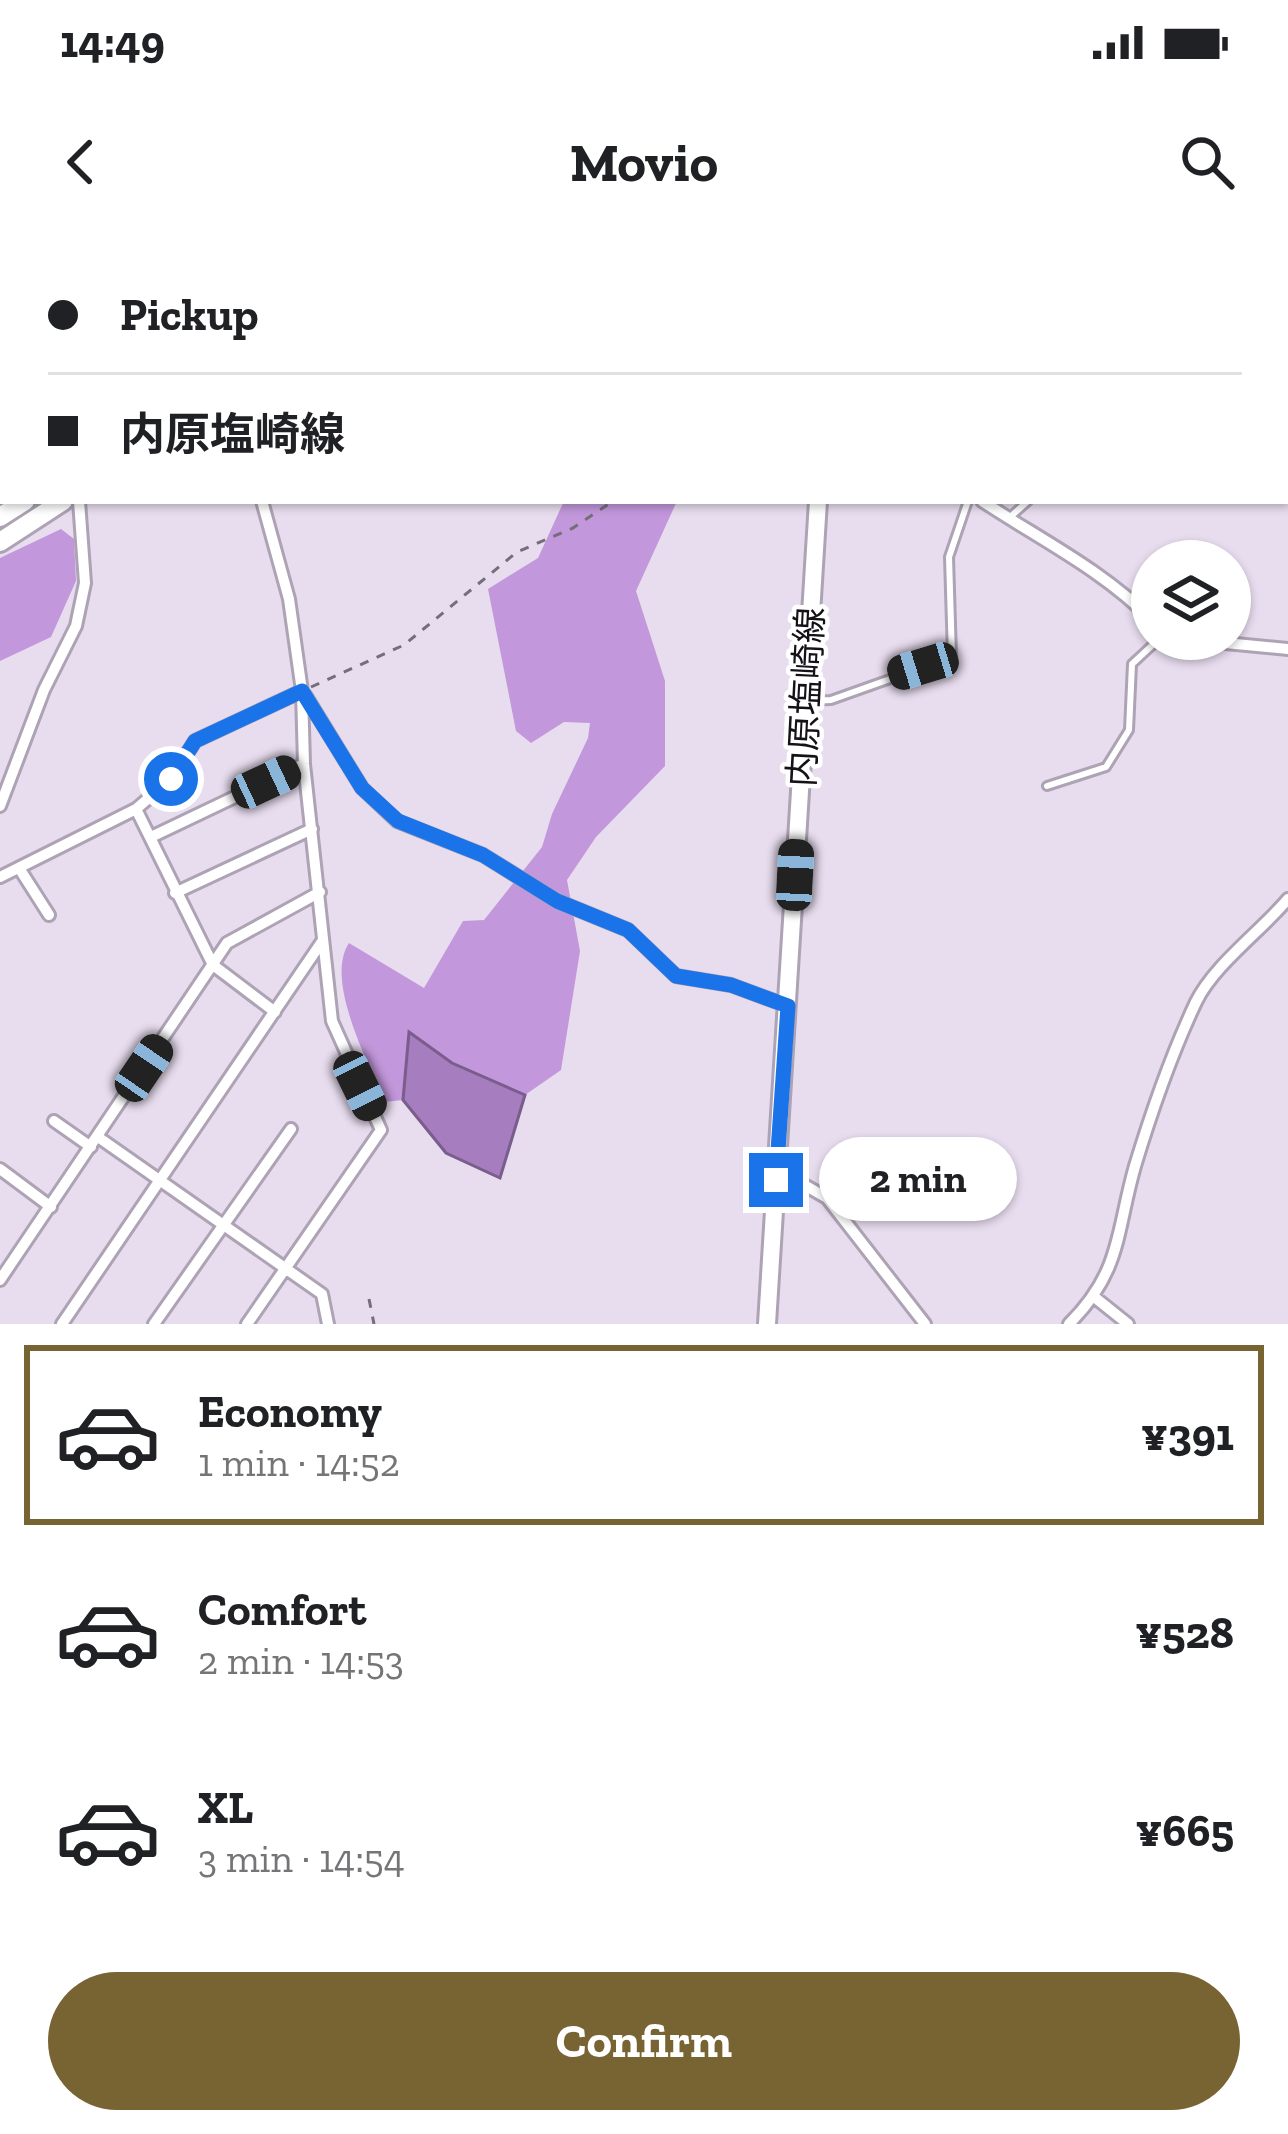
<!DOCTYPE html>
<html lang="en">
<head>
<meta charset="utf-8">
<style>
  :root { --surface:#fff; --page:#f6f6f6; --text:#202124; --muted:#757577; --line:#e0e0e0; --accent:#786332 }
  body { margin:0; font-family:"Zilla Slab","Noto Sans JP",serif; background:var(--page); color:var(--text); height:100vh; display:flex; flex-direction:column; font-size:45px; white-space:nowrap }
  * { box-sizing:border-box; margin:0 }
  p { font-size:39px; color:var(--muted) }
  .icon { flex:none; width:66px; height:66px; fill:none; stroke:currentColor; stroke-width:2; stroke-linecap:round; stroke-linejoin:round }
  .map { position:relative; height:1084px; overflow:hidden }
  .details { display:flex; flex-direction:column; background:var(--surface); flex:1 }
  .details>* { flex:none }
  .hud { position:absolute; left:0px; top:0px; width:1290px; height:264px; box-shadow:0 3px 9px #0004; display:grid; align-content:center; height:264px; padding:0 48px; background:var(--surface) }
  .tools { position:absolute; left:1131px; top:300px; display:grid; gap:24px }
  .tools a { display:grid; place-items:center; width:120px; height:120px; border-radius:50%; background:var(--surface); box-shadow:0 3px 9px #0004; font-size:60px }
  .end { position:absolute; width:54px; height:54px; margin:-27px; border:15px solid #1a73e8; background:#fff; box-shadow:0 0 0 6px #fff }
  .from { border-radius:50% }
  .bubble { position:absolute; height:84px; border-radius:42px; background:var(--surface); box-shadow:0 3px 9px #0004; font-size:39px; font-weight:800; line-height:84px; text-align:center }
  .car { position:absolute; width:36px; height:72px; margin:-36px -18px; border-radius:15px; box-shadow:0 0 9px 3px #0007; background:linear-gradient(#222 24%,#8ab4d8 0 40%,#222 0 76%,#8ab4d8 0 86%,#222 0) }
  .hud b { display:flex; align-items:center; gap:42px; height:114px; font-size:45px }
  .hud b+b { border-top:3px solid var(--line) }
  .hud i { width:30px; height:30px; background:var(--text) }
  ul { padding:21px 0 0; list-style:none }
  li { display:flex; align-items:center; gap:36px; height:180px; margin:0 24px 18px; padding:0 24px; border:6px solid transparent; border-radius:0px }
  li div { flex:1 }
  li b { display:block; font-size:45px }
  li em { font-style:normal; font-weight:800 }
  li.active { border-color:var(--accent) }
  li>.icon { width:108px; height:108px; stroke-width:1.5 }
  .cta { display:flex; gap:24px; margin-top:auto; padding:24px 48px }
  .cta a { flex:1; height:138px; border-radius:72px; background:var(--accent); color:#fff; font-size:48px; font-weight:800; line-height:138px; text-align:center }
  .status { display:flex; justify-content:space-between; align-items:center; height:84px; padding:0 60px; background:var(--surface); direction:ltr }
  .status svg { height:33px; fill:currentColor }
  header { display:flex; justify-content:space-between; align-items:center; height:156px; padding:0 48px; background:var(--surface); font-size:54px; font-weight:800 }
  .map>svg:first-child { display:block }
  .forest { fill:#c297db }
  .water { fill:#a67dbe; stroke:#7a5d8c; stroke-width:3 }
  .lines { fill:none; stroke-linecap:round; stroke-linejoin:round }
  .service-casing { stroke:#ada3b4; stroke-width:12 }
  .minor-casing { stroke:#ada3b4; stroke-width:16 }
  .primary-casing { stroke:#ada3b4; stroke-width:22 }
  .trunk-casing { stroke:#ada3b4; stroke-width:24 }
  .path { stroke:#746e79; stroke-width:3; stroke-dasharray:9 9; stroke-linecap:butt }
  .service { stroke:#fff; stroke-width:6 }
  .minor { stroke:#fff; stroke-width:10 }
  .primary { stroke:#fff; stroke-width:16 }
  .trunk { stroke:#fff; stroke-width:18 }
  .route { stroke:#1a73e8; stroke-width:15 }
  .labels { text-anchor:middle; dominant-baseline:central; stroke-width:9; stroke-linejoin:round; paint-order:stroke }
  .street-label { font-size:36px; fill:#141117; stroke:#fff }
</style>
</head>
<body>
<div class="status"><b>14:49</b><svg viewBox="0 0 49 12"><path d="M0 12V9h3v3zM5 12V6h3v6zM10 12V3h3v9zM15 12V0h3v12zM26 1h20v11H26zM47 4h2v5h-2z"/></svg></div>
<header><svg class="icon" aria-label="back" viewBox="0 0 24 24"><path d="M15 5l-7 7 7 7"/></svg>Movio<svg class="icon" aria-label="search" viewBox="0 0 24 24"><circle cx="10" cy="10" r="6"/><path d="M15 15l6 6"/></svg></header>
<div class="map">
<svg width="1288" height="1084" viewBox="0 0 1288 1084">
  <rect width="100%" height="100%" fill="#e8ddef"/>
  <!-- forest -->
  <path class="forest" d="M564,261H677L636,351L665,441V526L596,597L567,640L580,711L561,830L525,855L452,823L410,792L403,860L384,862C369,822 324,741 349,703L424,748L463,681L484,680L542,607L552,574L588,498L590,483L564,482L531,503L516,491L488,349L538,318Z
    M61,289L74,299L76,341L51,397L0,421V318Z"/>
  <!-- water -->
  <path class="water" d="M409,792L452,823L525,855L500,938L446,913L403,860Z"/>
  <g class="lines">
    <defs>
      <path id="service" d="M1009,278L1028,261
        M810,461L831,460L952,417L949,317L968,261
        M1047,546L1106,527L1129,490L1132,424L1159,399"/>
      <path id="minor" d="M101,3V0
        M491,3L496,0
        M0,40L3,41
        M0,176L3,174
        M982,261C1041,300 1101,329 1152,380
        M1184,399L1288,409
        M305,455L362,548L397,581L483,615L557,661L628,690L676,736L731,745L788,766
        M0,566L44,450L76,386L85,343L79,261
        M136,569L213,725L275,772
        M151,597L304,524
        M19,628L49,675
        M0,637L136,569L171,539L195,501L302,451
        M175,653L312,589
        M54,881L91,907
        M98,897L322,1054L328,1084
        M0,929L51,967
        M776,941L801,943L827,958L925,1084
        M0,1040L227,703L320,652
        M1093,1056L1128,1084
        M62,1084L323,700
        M154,1084L291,889
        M247,1084L381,890L332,781L304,524L302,451L289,359L262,261
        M1069,1084C1122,1031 1116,992 1135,926C1152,870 1171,815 1196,762C1214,725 1261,691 1288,659"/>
      <path id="primary" d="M315,3L318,0
        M357,3L362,0
        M834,3V0
        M0,195L3,193
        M0,239L3,237
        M767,1084L818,261"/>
      <path id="trunk" d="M389,3L394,0
        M426,3L430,0
        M463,3L468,0
        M0,277L25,261
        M0,302L63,261"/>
    </defs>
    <!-- service casing -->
    <use href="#service" class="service-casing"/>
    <!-- minor casing -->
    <use href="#minor" class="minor-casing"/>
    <!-- primary casing -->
    <use href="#primary" class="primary-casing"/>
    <!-- trunk casing -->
    <use href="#trunk" class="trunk-casing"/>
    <!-- path -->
    <path class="path" d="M1165,0L1166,3
      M1287,67L1288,66
      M1287,250L1288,251
      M311,447L404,405L517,312L573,288L613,261
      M369,1059L374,1084"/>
    <!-- service -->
    <use href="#service" class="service"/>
    <!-- minor -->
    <use href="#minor" class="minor"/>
    <!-- primary -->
    <use href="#primary" class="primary"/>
    <!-- trunk -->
    <use href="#trunk" class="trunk"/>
  </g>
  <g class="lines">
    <!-- route -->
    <path class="route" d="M171,539L195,501L302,451L362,548L398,581L483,615L557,661L628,690L676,736L731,745L788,766L776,940"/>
  </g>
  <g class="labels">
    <!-- street labels -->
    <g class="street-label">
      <text transform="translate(806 457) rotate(-87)">内原塩崎線</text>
    </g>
  </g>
</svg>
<div class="tools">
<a><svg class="icon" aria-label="layers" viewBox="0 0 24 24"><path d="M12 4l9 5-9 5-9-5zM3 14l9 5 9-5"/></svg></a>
</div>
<i class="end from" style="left:171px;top:539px"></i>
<i class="end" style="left:776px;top:940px"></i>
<div class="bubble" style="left:819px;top:897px;width:198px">2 min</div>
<i class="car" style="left:923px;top:426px;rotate:253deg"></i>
<i class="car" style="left:266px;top:542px;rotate:65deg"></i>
<i class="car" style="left:795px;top:635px;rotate:3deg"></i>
<i class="car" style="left:144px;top:828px;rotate:34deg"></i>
<i class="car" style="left:360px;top:846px;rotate:154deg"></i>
<div class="hud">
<b><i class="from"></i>Pickup</b>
<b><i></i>内原塩崎線</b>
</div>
</div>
<section class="details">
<ul>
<li class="active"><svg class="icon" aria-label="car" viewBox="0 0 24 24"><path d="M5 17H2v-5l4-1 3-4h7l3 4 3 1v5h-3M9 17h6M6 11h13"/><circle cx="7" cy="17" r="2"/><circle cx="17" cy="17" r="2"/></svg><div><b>Economy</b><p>1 min · 14:52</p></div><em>¥391</em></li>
<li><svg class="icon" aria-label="car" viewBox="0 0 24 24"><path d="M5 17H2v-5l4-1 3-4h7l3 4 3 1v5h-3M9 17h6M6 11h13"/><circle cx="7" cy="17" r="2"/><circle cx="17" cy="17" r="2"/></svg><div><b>Comfort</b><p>2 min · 14:53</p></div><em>¥528</em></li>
<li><svg class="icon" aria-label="car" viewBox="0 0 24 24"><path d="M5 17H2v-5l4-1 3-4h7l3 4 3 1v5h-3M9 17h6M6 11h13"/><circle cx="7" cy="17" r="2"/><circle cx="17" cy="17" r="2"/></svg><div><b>XL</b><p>3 min · 14:54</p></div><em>¥665</em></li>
</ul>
<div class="cta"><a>Confirm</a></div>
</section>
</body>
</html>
